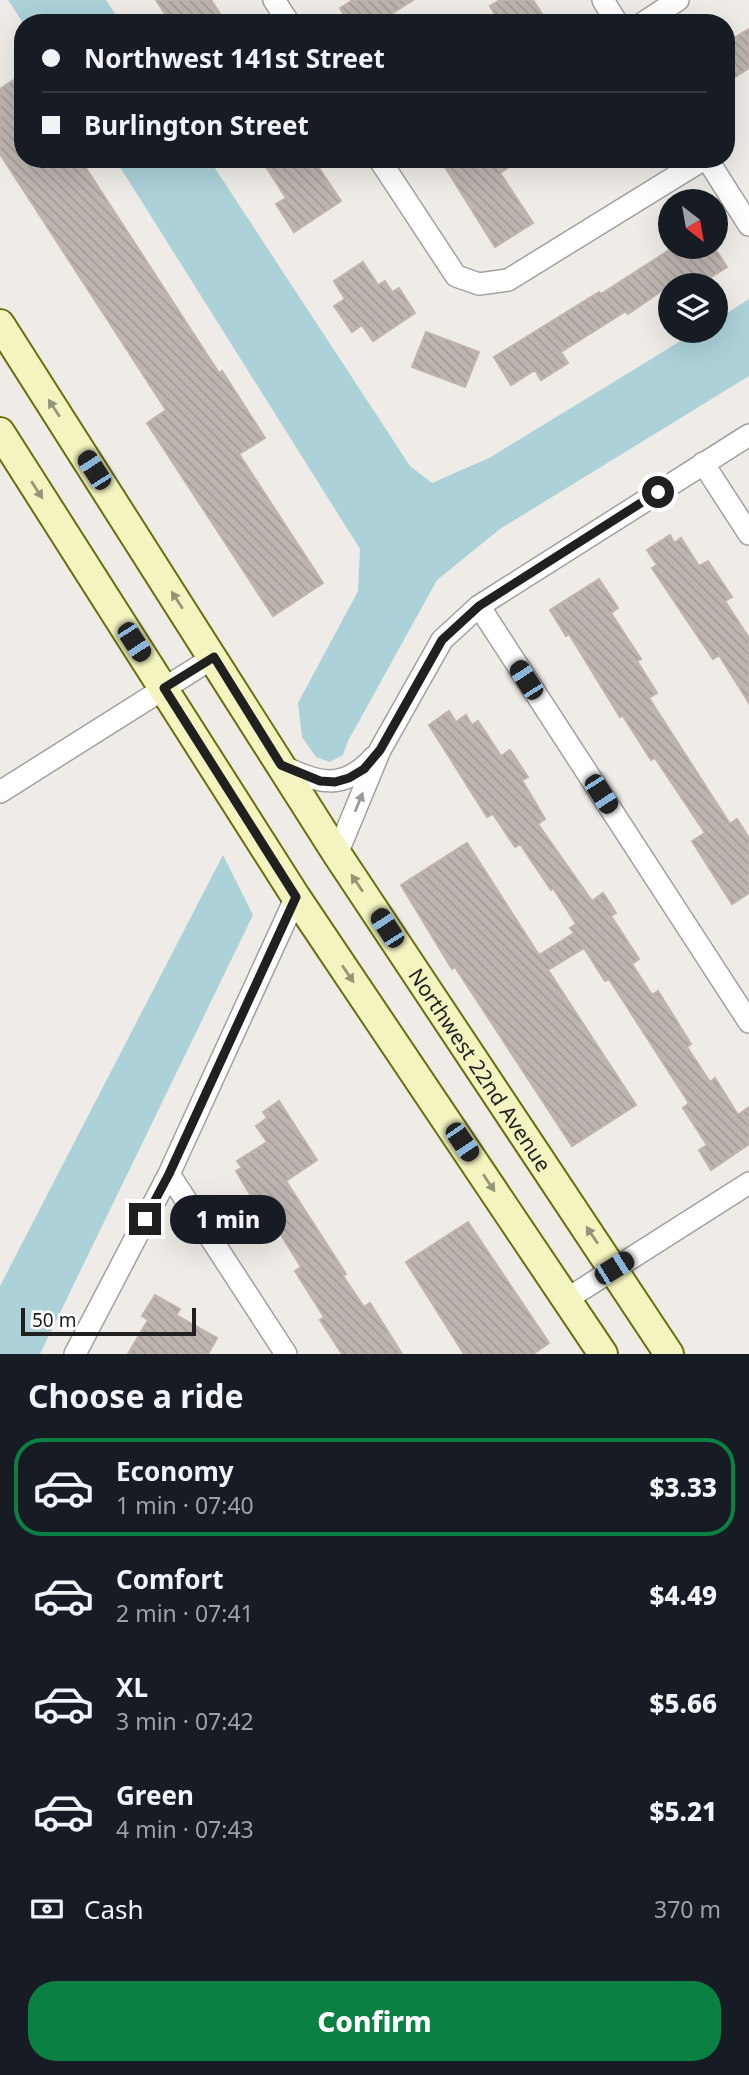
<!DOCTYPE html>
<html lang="en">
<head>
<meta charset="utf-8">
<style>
  :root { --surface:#171b24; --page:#20242c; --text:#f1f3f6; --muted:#9ea1a6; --line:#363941; --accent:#0b8043 }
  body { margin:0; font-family:"Noto Sans",sans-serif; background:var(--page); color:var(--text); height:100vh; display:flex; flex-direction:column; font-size:26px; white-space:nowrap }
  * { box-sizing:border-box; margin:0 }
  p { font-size:23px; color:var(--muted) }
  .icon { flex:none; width:38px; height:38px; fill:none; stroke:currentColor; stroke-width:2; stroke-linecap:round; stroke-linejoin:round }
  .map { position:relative; height:1354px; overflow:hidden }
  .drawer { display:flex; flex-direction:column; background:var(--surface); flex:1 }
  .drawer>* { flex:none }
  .hud { position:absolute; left:14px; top:14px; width:721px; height:154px; border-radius:28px; box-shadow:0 7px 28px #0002; display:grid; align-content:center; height:154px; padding:0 28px; background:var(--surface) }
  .needle { width:46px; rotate:149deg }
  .controls { position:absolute; left:658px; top:189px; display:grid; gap:14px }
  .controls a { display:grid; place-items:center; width:70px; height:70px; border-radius:50%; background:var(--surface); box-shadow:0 7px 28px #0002; font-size:35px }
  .scale { position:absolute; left:21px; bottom:18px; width:175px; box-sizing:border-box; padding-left:7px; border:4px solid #202020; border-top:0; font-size:19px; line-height:24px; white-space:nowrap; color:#202020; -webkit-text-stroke:5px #fff; paint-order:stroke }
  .end { position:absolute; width:32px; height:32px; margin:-16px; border:9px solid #202020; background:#fff; box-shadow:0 0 0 4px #fff }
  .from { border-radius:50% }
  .bubble { position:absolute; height:49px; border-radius:24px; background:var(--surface); box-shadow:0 7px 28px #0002; font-size:23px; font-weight:800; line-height:49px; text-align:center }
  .car { position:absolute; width:21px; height:42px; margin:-21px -10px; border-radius:9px; box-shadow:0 0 5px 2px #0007; background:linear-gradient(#222 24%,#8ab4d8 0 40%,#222 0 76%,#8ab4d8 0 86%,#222 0) }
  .hud b { display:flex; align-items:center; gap:24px; height:66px; font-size:26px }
  .hud b+b { border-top:2px solid var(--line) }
  .hud i { width:18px; height:18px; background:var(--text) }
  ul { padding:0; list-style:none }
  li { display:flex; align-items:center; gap:21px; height:98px; margin:0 14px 10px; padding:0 14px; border:4px solid transparent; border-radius:28px }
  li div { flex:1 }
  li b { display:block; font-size:26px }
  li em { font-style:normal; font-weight:800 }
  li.current { border-color:var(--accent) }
  li>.icon { width:63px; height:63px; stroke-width:1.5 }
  h2 { padding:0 28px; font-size:32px; line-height:84px }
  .pay { display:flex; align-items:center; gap:18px; height:77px; padding:0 28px; font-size:26px }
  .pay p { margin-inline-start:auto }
  .button { display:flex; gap:14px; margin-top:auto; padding:14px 28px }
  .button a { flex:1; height:80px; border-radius:28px; background:var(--accent); color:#fff; font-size:28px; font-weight:800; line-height:80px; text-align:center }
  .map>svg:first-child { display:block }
  .water { fill:#acd1d9 }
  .building { fill:url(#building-back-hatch); stroke:#c0b3ab; stroke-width:2 }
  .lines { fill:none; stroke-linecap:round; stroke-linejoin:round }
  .street-casing { stroke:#a1a1a1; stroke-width:24 }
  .secondary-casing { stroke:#696e0f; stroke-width:32 }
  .street { stroke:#fff; stroke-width:21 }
  .secondary { stroke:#f4f4c0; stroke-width:28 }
  .oneway { fill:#959578 }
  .oneway2 { fill:#9b9b9b }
  .route { stroke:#202020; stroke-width:9 }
  .labels { text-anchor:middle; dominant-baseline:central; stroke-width:5; stroke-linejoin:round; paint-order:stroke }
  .street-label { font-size:21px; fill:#202020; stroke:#fff }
</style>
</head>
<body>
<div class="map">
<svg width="749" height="1354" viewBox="0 0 749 1354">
  <defs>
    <pattern id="building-back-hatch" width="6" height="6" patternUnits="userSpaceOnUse" patternTransform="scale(1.75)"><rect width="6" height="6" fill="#bdb5b0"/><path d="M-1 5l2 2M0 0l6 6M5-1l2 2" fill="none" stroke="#a29b97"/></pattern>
  </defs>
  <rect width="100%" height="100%" fill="#efece7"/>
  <!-- water -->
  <path class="water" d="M8,0H106L121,23H23Z
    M115,159H209L410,466L432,483L489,458L697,331H716V320L749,299V376L500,529L437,580L348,741L343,755L330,762L316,757L302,737L298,703L358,591L360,549Z
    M223,855L253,915L40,1354H0V1286Z"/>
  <!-- building -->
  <path class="building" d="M156,0H211L226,23H171Z
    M353,0H413L377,23H349L340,8Z
    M500,0H533L548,23H500L490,6Z
    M749,29V68L726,83V43Z
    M23,74V159H80L219,373L222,371L265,438L239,454L323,583L273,616L147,423L166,410L0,154V89Z
    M261,159H313L341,201L294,232L276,204L286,198Z
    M440,159H521L500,173L533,223L495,247Z
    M674,247H714L727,267L705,281L702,274L684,285H670L628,314L626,311L561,352L568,363L541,380L535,370L511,385L494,357L599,292L601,294Z
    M363,262L378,285L385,281L392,292L399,288L415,313L373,341L362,325L352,332L334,306L345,299L334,281Z
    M426,332L479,352L465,387L412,367Z
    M670,535L674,543L681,538L699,566L708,561L732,597L725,601L749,638V703L719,655L713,659L652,568L657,565L647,550Z
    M599,579L618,608L611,613L641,659L637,661L657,693L649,698L730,824L737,819L749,838V893L732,904L692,841L705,833L655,758L651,760L623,716L620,717L569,634L566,636L550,610Z
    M449,711L456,722L466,715L472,725L478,721L501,756L510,750L528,777L522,780L545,819L538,824L592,901L603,893L616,913L611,916L639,959L632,964L652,995L658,991L691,1044L687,1047L710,1082L715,1078L738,1115L749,1107V1144L711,1170L699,1150L707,1145L683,1108L689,1103L609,979L605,981L584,948L548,970L636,1105L572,1146L455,967L452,969L401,885L467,843L539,955L574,933L570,928L576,924L553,888L551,890L520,844L515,847L493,814L487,817L429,725Z
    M279,1101L317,1160L286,1181L346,1274L343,1276L364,1307L370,1303L402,1354H342L320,1320L324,1317L295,1271L301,1267L265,1209L260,1211L236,1171L242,1168L237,1161L267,1142L256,1126L267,1118L263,1112Z
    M468,1222L549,1343L533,1354H464L406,1262Z
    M155,1295L180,1309L176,1315L217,1338L208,1354H128L148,1320L142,1316Z"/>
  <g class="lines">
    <defs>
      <path id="street" d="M274,0L289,23
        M603,0L617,23
        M643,23L678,0
        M379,159L456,276L479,284L508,280L704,159
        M707,159L749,225
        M703,463L749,534
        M479,606L749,1022
        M280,765C318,783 343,792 374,757
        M0,792L214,657
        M337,854L380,750L442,640L479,606L749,435
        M169,1174L286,1354
        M567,1299L749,1183
        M75,1354L169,1174L296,897"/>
      <g id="secondary">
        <path id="s1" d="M0,324L337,854L669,1354"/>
        <path d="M0,432L296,897L603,1354"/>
      </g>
    </defs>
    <!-- street casing -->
    <use href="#street" class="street-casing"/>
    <!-- secondary casing -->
    <use href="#secondary" class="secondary-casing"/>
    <!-- street -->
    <use href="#street" class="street"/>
    <!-- secondary -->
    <use href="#secondary" class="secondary"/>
  </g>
  <!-- one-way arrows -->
  <defs><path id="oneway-solid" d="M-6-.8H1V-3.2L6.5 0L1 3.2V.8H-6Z" transform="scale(1.75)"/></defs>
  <g class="oneway">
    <use href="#oneway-solid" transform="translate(54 408) rotate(-123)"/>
    <use href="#oneway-solid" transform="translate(37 490) rotate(57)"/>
    <use href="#oneway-solid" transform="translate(177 600) rotate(-123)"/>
    <use href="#oneway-solid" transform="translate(357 883) rotate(-124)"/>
    <use href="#oneway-solid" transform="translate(348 974) rotate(56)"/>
    <use href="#oneway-solid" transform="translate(489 1183) rotate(56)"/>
    <use href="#oneway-solid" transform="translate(592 1235) rotate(-124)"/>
  </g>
  <use class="oneway2" href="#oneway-solid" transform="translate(359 802) rotate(-68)"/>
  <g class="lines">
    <!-- route -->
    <path class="route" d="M145,1219L169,1174L296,897L164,688L214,657L281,765L320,781L335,782L349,778L364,769L380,750L442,640L479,606L658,492"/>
  </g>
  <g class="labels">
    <!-- street labels -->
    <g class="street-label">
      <text stroke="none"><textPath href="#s1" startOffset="887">Northwest 22nd Avenue</textPath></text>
    </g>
  </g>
</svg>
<div class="controls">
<a><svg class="needle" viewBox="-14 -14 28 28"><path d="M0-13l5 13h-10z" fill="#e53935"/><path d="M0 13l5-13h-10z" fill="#9ea1a6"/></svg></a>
<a><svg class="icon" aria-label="layers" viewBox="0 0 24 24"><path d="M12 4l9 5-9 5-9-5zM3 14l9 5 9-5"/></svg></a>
</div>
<div class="scale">50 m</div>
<i class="end from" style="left:658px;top:492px"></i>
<i class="end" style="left:145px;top:1219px"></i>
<div class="bubble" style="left:170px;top:1195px;width:116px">1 min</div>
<i class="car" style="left:94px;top:470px;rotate:327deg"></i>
<i class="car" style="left:134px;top:642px;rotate:147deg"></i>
<i class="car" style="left:526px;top:680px;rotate:327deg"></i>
<i class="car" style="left:601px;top:794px;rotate:147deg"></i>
<i class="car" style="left:387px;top:928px;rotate:327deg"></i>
<i class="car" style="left:462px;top:1142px;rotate:146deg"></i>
<i class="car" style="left:614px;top:1268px;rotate:58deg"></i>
<div class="hud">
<b><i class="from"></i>Northwest 141st Street</b>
<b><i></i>Burlington Street</b>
</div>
</div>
<section class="drawer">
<h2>Choose a ride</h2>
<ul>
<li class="current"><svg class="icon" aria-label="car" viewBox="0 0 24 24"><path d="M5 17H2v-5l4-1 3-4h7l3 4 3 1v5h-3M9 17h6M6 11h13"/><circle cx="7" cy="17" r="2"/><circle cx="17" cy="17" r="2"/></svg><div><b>Economy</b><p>1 min · 07:40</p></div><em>$3.33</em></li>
<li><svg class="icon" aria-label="car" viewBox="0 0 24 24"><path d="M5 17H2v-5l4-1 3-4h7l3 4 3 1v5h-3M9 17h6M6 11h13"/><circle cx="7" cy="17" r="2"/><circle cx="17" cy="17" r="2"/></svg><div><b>Comfort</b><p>2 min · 07:41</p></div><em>$4.49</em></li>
<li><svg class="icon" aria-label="car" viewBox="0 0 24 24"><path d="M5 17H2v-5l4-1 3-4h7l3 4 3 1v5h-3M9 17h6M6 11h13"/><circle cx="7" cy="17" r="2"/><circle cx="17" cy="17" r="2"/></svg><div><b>XL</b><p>3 min · 07:42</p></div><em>$5.66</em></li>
<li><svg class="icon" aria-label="car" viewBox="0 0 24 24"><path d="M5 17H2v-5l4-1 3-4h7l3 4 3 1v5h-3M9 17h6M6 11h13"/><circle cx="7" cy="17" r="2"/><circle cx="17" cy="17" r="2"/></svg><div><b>Green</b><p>4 min · 07:43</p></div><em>$5.21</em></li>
</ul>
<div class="pay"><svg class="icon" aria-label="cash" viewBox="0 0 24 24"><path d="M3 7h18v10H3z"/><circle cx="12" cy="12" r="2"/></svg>Cash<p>370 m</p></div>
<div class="button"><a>Confirm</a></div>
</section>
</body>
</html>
